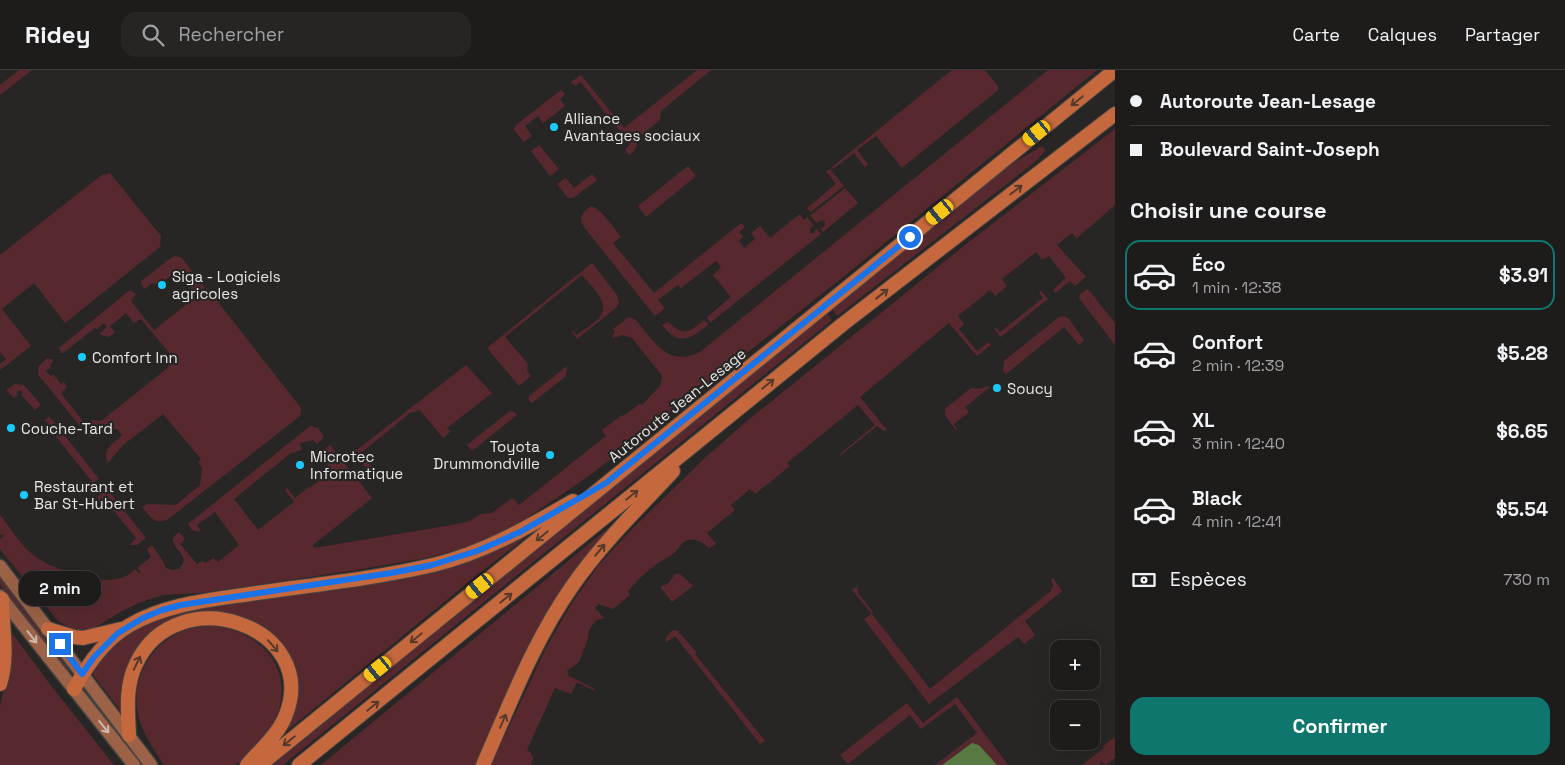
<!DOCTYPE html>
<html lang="fr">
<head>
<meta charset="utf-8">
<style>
  :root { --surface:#1e1c1b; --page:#262524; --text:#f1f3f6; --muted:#a1a1a3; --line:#3c3a3a; --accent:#0f766e }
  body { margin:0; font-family:"Space Grotesk",sans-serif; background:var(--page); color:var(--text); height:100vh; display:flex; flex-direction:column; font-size:19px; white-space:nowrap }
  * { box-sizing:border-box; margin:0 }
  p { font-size:16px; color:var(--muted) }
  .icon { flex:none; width:28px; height:28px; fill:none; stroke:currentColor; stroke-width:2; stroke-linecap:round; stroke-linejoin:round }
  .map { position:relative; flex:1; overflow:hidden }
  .drawer { display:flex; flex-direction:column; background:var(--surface); width:450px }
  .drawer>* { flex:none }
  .hud { display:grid; align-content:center; height:110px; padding:0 15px; background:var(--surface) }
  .controls { position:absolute; left:1050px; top:570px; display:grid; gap:10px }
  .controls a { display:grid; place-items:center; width:50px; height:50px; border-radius:10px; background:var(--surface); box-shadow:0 5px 20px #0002,0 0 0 1px var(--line); font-size:25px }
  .end { position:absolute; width:22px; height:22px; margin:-11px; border:6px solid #1a73e8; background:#fff; box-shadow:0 0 0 2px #fff }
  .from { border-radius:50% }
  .bubble { position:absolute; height:35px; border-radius:15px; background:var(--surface); box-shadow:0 5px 20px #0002,0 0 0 1px var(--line); font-size:16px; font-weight:600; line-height:35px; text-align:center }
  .car { position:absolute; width:15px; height:30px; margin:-15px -8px; border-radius:6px; box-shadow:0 0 4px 1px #0007; background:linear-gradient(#f5c518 24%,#345 0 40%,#f5c518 0 76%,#345 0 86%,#f5c518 0) }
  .hud b { display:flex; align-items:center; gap:18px; height:48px; font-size:19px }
  .hud b+b { border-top:1px solid var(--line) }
  .hud i { width:12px; height:12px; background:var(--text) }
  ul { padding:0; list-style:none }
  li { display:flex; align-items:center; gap:15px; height:70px; margin:0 10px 8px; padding:0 5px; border:2px solid transparent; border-radius:15px }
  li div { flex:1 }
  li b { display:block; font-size:19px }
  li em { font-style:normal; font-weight:600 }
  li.on { border-color:var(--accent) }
  li>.icon { width:45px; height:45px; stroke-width:1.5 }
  h2 { padding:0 15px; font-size:22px; line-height:60px }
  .pay { display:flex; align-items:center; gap:12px; height:55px; padding:0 15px; font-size:19px }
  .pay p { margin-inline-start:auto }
  .cta { display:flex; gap:10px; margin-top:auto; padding:10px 15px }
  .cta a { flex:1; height:58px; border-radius:15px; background:var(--accent); color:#fff; font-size:20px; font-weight:600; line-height:58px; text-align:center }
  header { display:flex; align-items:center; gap:30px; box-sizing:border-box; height:70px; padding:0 25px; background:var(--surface); border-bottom:1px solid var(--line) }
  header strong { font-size:24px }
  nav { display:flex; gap:28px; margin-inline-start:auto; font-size:18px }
  .search { width:350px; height:45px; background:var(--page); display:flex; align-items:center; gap:12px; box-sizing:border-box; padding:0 18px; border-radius:15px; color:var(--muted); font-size:19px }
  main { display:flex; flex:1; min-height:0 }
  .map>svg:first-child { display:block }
  .green { fill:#57292f }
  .water { fill:#587a42 }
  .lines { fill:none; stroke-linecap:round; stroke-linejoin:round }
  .primary-casing { stroke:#454341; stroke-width:15 }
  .motorway-casing { stroke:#454341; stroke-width:16 }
  .primary { stroke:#9b6248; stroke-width:12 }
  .motorway { stroke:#c5683e; stroke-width:14 }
  .oneway { stroke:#573a2c }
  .oneway2 { stroke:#cdb8af }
  .route { stroke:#1a73e8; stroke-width:6 }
  .poi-dot { fill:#1bcafc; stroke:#282624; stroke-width:2 }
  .labels { text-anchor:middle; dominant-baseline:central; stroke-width:4.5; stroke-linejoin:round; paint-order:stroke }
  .poi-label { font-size:15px; fill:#e8e7e6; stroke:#282624; text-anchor:start }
  .street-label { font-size:15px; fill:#e8e7e6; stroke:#282624 }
</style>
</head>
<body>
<header>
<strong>Ridey</strong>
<div class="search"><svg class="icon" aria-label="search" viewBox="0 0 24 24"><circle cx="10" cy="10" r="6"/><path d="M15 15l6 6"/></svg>Rechercher</div>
<nav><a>Carte</a><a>Calques</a><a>Partager</a></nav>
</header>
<main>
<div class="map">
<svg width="1115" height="695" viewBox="0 0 1115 695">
  <rect width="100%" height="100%" fill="#282624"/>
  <!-- green -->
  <path class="green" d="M19,0H32L0,25V15Z
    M697,0H711L661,41L660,50L634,71L637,74L634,81L629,85L625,79L630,74L581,12L575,16L571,12L581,5L624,58Z
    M952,0H985L998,16V20L902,98L876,66L857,80L868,94L865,97L854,83L833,99L832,97Z
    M1048,0H1097L842,208L627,377L586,408L527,448L491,468L471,476L426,488L356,500L249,516L200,523L163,525L141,532L120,542L93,559L87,561L72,559L58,551L0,479V469L4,466L2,464L0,465V445C10,457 19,473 32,484C50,499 104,518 126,506C129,505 132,501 135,499L139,503L141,502L137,498L151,487L147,479L152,475L163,491L166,498L172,500L179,499C196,482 159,476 179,462L185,469L180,474L197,494L202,491L206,493L213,488L218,492L239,475L215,442L197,455L201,461L199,462L192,460L188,454L310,356L318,358L324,367L317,374L313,370L300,373L302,380L291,383L234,429L258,460L294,432L285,420L287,418L295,428L310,416L311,417L332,400L326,392L324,393L318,384L330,375L372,428L313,475L314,478L458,454L469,451L481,444L492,443L512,428L514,429L519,435L606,366L602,360L622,345L623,346L640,334L642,335L660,316L662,307L660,303L632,268L623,265L613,268L612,266L615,262L613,259L629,247L636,250C654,272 669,298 700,282Z
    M561,20L565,24L560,29L565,36L543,53L538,46L525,56L532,66L524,72L514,60L516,55Z
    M1115,59V135L1077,168L1072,163L1057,175L1086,207L1075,216L1070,211L1055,223L1053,220L1066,208L1049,186L1042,190L1036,182L1002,209L1007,216L995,226L990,220L958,246L964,254L959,259L977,281L989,272L991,275L977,286L949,253L860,327L887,360L884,361L877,356L841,385L840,384L875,355L858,335L787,393L790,396L755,424L750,419L731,435L735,440L707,463L716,474L709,478C703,473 697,468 688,470C681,472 679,479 674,483C670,487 664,489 660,492C648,500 637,510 628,522L630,525L613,539L599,534L595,538L604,548L596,550L589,560L587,571L579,592L567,601L569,606L595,619V621L577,612L571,624L555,618L527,680L531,683L533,688L531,695H491L546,578L570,536L598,496L633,458L707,386L747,351L965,175Z
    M539,75L559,99L550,106L531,81Z
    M1042,76L1046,80L1035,92L837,246L832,239L997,106L1015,92Z
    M688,96L696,106L646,147L638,136Z
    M830,99L844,116L811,142L807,138L836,114L826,101Z
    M110,103L161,166L160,174L161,176L65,253L34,213L2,239L31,276L0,300V294L6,289L0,282V185L103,104L105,105Z
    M592,104L597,110L573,128H568L557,114L566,108L574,118Z
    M845,118L858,133L823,162L820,158L824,157L825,151L821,150L817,153L810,146Z
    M591,136C603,140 612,156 621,167L613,173L654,223L741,153L745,157L739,162L743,167L739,171L744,178L755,169L751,163L760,156L770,168L800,144L804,150L807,147L814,156L810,158V163H814L816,159L821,164L710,253L707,247L731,227L713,205L721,197L716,191L681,218L678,215L658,230L665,238L658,244L654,245L584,157C578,147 582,143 591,136Z
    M175,186L181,187L205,217L195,225L176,201L163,212L158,211V214L152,213L145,219L141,214V211L171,188Z
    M592,193L617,225L619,233L617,237L577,269L571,260H572L577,265C584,259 596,253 601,245C610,233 590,214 582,205L505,267L528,294L527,301L531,306L519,316L487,278Z
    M207,218L301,338L300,346L167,450C153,454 151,447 142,437L147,434L176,435L200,415L202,398L198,392L201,389L163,344L122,376L108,393C101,380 114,373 122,365L117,359C106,358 99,368 88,366L41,308L38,305V297L47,288L53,290L50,296L51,298L46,300V302L52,306L53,304L61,314L64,312L67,317L61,323L85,354L92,350L101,351L169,297L164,290L171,285L141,249L134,253L126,243L110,256L115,262L109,267L99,264L107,257L104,253L97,259L95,258L63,283H61L59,278L130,220L136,224L131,231L154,260Z
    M1088,219L1115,253V275L1079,228L1080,224Z
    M1041,221L1048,229L1001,267L994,259L996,258L1000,262L1043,228L1039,223Z
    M827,243L832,250L283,695H273L649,387Z
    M1063,246L1068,248L1084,270L1079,275L1064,257L1006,304L1003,301L1004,291L1059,247Z
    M704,250L709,254C691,269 679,277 662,255L668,252C685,266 687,264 704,250Z
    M466,295L492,323L447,358L450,362L443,368L420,340L410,343L361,383L375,402L374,405H372L353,383Z
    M567,296L566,306L532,333L529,330V326Z
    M15,314L24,315L41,335L35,340L21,325L23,323L20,320L16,323L18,325L14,328L6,320Z
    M989,316L990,317L965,337L969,342L954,354L957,360H956L945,345V339L971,318L979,319Z
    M510,341L514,342L517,345L472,381L467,375Z
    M49,347L51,348L99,409L93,413L54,364L43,359L46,358L48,352L44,351Z
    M107,419L146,468L137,475H130L136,468L105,430L99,434H98C95,426 102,423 107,419Z
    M613,454L614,456L598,473L477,695H321Z
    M525,463L527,466L471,510L277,669L293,633C288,616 283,599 277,582C276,577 274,568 271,564C264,556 251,551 241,547C194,529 135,558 123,609C121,619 121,629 121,639L120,640L92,603L91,601L107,581L132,560L170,544L371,512Z
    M675,504H680L693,516L672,532L660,517L669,513Z
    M0,505L71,599L68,601L0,515Z
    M1053,508L1062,521L1025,551L1035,565L1024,574L1018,567L929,634L864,549L872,544L852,520L857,516L858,523L873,542L872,544L930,619L1051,521L1053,514L1051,510Z
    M212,556C256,559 294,595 278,642C271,663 253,682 235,695H164C153,679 140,659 137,639C133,607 151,574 182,561C192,557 202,556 212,556Z
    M673,560L678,561L696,582L695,584L765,671L760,674L675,566L667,572L665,570L669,563Z
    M12,563L52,617L114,695H0V636L11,590V564Z
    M957,627L1008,695H997L979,675L960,681L942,695H935L977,663L955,634L921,659L910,645L848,694L840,685L907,633L923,653Z
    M1115,667V688L1106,695L1103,694L1101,691L1100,695H1082L1104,678L1103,676Z"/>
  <!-- water -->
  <path class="water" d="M972,673L979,675L997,695H942Z"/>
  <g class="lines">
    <defs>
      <path id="primary" d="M0,496L151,695
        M0,526L134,695"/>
      <path id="motorway" d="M48,559L74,567L83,568L121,559
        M0,614C9,586 2,558 2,529
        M74,619C87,595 105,569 130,555C166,534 210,530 250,524C311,515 373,509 433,495C484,483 528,457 573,431
        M129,665C128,641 125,617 136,594C176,507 323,556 285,647C277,666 260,680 247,695
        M260,695L1115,0
        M299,695L843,254L1115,44
        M483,695C510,634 534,570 573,515C602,473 639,438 673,401"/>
    </defs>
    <!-- primary casing -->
    <use href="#primary" class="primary-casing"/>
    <!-- motorway casing -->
    <use href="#motorway" class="motorway-casing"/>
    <!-- primary -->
    <use href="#primary" class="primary"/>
    <!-- motorway -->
    <use href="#motorway" class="motorway"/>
  </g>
  <!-- one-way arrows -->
  <defs><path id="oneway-shaft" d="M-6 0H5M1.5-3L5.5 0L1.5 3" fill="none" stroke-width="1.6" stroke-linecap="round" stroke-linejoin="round" transform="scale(1.25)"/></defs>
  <g class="oneway">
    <use href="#oneway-shaft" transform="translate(1077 31) rotate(141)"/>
    <use href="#oneway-shaft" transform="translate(1016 120) rotate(-37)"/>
    <use href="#oneway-shaft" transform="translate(882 224) rotate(-38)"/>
    <use href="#oneway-shaft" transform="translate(768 314) rotate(-39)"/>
    <use href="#oneway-shaft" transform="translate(632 425) rotate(-39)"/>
    <use href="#oneway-shaft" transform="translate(542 466) rotate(141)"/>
    <use href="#oneway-shaft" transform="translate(600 480) rotate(-50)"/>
    <use href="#oneway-shaft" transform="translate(506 528) rotate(-39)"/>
    <use href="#oneway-shaft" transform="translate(416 568) rotate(141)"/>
    <use href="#oneway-shaft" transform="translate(273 576) rotate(49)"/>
    <use href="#oneway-shaft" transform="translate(137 593) rotate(-64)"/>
    <use href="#oneway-shaft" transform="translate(373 636) rotate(-39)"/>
    <use href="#oneway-shaft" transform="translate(503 651) rotate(-66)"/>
    <use href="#oneway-shaft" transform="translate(289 671) rotate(141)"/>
  </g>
  <g class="oneway2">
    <use href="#oneway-shaft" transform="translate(32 567) rotate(52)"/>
    <use href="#oneway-shaft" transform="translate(104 657) rotate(51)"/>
  </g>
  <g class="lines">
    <!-- route -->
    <path class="route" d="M60,574L82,604L94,587L118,563L143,548L162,540L181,535L220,529L391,503L432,495L477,481L520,462L606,413L910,167"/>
  </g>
  <!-- markers -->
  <g class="poi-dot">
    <circle cx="554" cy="57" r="5"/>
    <circle cx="162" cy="215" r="5"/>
    <circle cx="82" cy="287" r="5"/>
    <circle cx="997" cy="318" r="5"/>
    <circle cx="11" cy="358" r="5"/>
    <circle cx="550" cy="385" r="5"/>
    <circle cx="300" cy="395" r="5"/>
    <circle cx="24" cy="425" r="5"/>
  </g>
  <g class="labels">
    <!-- poi labels -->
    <g class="poi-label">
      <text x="564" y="48">Alliance<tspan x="564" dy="17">Avantages sociaux</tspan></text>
      <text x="172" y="206">Siga - Logiciels<tspan x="172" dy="17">agricoles</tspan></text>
      <text x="92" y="287">Comfort Inn</text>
      <text x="1007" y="318">Soucy</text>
      <text x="21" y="358">Couche-Tard</text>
      <text x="540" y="376" text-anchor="end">Toyota<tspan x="540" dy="17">Drummondville</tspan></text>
      <text x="310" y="386">Microtec<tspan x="310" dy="17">Informatique</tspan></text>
      <text x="34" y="416">Restaurant et<tspan x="34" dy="17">Bar St-Hubert</tspan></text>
    </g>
    <!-- street labels -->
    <g class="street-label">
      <text transform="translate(677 335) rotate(-39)">Autoroute Jean-Lesage</text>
    </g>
  </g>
</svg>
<div class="controls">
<a>+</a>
<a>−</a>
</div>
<i class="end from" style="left:910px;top:167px"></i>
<i class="end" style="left:60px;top:574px"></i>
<div class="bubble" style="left:19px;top:501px;width:82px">2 min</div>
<i class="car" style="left:1037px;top:63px;rotate:231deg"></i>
<i class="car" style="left:940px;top:142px;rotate:231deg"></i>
<i class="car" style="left:480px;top:516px;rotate:231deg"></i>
<i class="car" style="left:378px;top:599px;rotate:231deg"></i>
</div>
<section class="drawer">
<div class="hud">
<b><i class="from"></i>Autoroute Jean-Lesage</b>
<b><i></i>Boulevard Saint-Joseph</b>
</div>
<h2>Choisir une course</h2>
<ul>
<li class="on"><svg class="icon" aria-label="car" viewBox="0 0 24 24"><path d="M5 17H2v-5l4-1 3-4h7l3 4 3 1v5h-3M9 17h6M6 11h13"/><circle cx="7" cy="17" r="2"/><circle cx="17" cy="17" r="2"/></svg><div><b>Éco</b><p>1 min · 12:38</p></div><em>$3.91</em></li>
<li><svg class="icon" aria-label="car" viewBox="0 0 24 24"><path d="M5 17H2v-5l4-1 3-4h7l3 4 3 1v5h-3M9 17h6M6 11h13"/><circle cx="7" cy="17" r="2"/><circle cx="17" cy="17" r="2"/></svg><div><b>Confort</b><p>2 min · 12:39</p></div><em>$5.28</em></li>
<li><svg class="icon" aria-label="car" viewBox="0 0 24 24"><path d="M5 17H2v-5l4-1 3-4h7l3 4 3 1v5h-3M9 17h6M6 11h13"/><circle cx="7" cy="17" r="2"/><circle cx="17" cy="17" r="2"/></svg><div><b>XL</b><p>3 min · 12:40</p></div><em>$6.65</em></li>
<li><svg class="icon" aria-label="car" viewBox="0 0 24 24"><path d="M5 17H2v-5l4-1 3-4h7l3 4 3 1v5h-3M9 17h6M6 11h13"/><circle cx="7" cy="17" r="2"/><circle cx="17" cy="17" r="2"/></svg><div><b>Black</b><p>4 min · 12:41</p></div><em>$5.54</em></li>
</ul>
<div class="pay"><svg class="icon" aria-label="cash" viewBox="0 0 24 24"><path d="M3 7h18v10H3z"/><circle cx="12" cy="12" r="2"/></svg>Espèces<p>730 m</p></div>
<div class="cta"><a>Confirmer</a></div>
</section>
</main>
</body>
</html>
